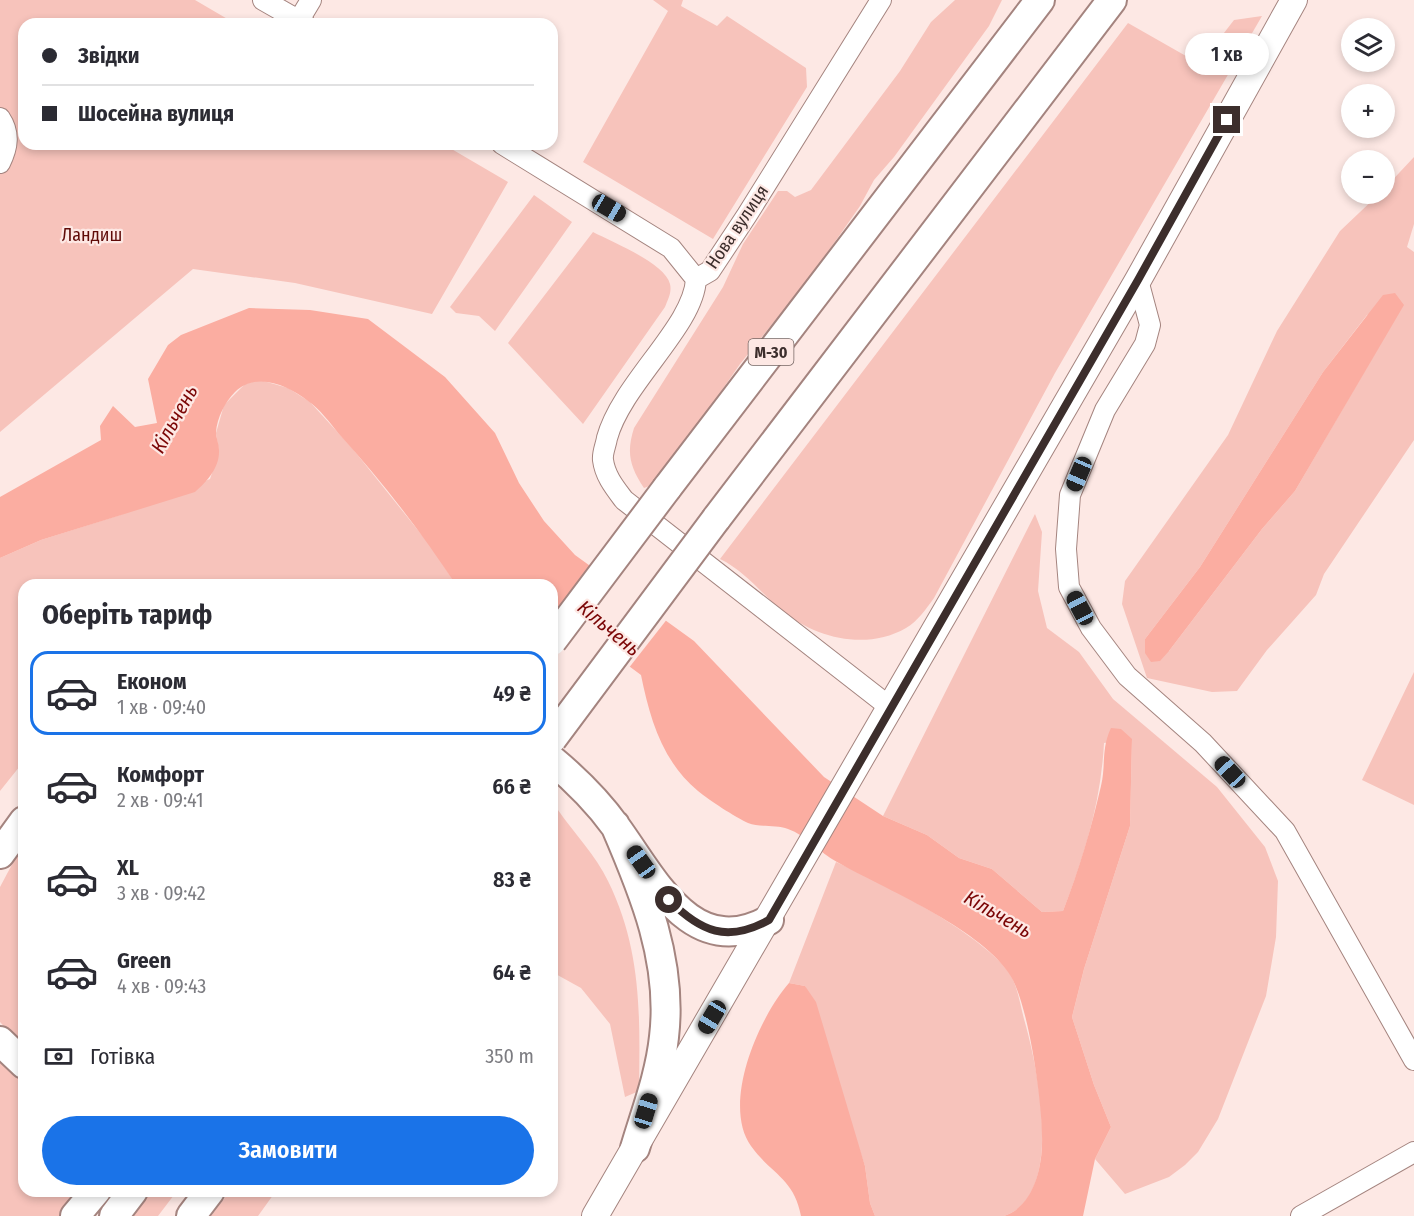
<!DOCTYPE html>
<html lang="uk">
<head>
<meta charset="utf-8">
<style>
  :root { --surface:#fff; --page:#f7f7f7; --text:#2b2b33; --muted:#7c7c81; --line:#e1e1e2; --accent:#1a73e8 }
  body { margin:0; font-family:"Fira Sans Condensed",sans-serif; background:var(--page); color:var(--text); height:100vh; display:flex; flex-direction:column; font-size:22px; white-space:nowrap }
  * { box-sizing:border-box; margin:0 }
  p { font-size:20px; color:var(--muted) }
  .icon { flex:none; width:33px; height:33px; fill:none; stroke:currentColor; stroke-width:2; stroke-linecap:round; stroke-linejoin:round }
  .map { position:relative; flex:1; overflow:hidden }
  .panel { position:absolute; left:18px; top:579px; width:540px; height:618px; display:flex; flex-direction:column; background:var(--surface); border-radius:18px; box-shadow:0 3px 9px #0003 }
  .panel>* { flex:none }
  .hud { position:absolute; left:18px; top:18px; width:540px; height:132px; border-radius:18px; box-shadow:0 3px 9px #0003; display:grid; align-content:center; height:132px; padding:0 24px; background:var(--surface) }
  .tools { position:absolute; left:1341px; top:18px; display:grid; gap:12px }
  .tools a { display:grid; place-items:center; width:54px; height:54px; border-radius:50%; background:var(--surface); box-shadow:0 3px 9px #0003; font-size:30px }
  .end { position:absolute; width:27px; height:27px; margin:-14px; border:8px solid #3c2e2c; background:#fff; box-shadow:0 0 0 3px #fff }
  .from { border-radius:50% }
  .bubble { position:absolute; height:42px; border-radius:21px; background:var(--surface); box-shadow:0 3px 9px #0003; font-size:20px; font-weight:600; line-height:42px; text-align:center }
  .car { position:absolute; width:18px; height:36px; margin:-18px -9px; border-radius:8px; box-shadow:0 0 4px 2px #0007; background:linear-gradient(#222 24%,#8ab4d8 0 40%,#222 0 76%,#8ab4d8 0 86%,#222 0) }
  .hud b { display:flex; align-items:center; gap:21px; height:57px; font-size:22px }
  .hud b+b { border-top:2px solid var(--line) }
  .hud i { width:15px; height:15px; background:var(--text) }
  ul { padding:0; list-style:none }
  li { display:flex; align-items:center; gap:18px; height:84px; margin:0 12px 9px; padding:0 12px; border:3px solid transparent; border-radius:18px }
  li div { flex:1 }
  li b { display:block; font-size:22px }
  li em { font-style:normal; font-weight:600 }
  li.current { border-color:var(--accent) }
  li>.icon { width:54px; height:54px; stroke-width:1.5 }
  h2 { padding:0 24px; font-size:27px; line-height:72px }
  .pay { display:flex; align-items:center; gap:15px; height:66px; padding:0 24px; font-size:22px }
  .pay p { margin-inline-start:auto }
  .button { display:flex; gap:12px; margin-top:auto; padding:12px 24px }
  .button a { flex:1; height:69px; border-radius:36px; background:var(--accent); color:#fff; font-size:24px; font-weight:600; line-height:69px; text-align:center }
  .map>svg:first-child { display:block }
  .green { fill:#f7c3bb; fill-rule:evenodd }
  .water { fill:#fbada1 }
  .pier { fill:#fde8e4 }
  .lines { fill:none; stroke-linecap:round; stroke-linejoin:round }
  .minor-casing { stroke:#a4847f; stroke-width:22 }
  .major-casing { stroke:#a4847f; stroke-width:28 }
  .highway-casing { stroke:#a4847f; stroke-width:32 }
  .minor { stroke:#fff; stroke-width:20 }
  .major { stroke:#fff; stroke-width:26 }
  .highway { stroke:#fff; stroke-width:28 }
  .highway-bridge-casing { stroke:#a4847f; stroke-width:32; stroke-linecap:butt }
  .highway-bridge { stroke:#fff; stroke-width:28 }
  .route { stroke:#3c2e2c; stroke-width:8 }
  .labels { text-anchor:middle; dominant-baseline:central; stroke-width:4.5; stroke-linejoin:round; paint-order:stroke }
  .shield { fill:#fde8e4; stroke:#766663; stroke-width:1.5 }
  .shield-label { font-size:16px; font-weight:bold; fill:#3c2e2c }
  .street-label { font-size:18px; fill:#3c2e2c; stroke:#fde8e4 }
  .park-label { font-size:18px; fill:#600b08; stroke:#fde8e4 }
  .water-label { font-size:20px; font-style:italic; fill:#7b0606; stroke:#fde8e4 }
</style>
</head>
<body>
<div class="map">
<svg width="1414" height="1216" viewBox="0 0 1414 1216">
  <rect width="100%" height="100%" fill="#fde8e4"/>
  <!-- green -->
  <path class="green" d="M0,0H195L236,24H24V144H443L508,182L432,314L295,283L193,269L0,432Z
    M653,0H683L681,6L717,26L727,16L806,68L807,87L713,239L583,162L668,11Z
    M955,0H1002L989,26L894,157L874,180L860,206L811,276L740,364L658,483L644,488C630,467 626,453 634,428L723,287L743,244L778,191H787L795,197L811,190L900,71L931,22Z
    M1262,16L1055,373L934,598C926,609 918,621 906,628C866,651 816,638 782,611C761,593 745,571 720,559L1128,23L1200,64L1234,20Z
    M1414,157V224L1407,247L1414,252V440L1324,574L1316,595L1267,650L1237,691L1212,692L1147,678L1122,604L1125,581L1228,435L1277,331L1340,231L1379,194H1384L1385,188ZM1403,305L1295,491L1262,529L1169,651L1145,639L1200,567L1323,372L1367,315Z
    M534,195L572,222L495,331L479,316L456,313L450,307Z
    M593,232C612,242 665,263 670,284C672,292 668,299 665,307L583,424L508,343Z
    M260,380L288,388L310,402L352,448L433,549L456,585H24V761L0,791V558L41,540L120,515L210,479L219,452L216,433L224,405L245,384Z
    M1035,514L1042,532L1038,591L1047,628L1079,652L1113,699L1217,787L1265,847L1278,881L1276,937L1266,996L1218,1119L1198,1152L1185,1165L1169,1177L1125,1194L1095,1159L1111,1127L1094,1085L1072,1017L1084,969L1130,826L1132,739L1104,743C1101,802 1084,857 1063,911L1042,912L992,869L959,858L927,835L883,816Z
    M1414,672V805L1362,780Z
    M552,807L558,810C574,833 596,856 608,881C642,950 640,1016 639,1091L625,1097L610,1024L581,988L552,972Z
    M24,842V1048L0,1022V887Z
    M836,862C883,883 977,931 1008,971C1017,983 1020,1004 1024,1019C1037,1064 1066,1196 1004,1216H875L870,1203L865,1166L805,986L789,983Z
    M0,1059L24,1078V1191H84L65,1216H0Z
    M148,1191H177L158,1216H129Z
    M230,1191H276L258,1216H211Z"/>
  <!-- water -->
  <path class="water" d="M1395,293L1404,305L1295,491L1262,529L1169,651L1160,661L1151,662L1145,653V639L1200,567L1323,372L1383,295Z
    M249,308L310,310L368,319L445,377L495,433L519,483L544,521L575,555L694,641L824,777L883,816L927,835L959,858L992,869L1042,912L1063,911C1079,870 1091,829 1101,786C1106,765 1101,749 1111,728L1121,729L1132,739L1130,826L1084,969L1072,1017L1094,1085L1111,1127L1095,1159L1083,1216H1004C1035,1206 1043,1164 1042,1136C1042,1101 1028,998 1008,972C977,927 885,889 837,862C820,853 806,835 788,829C776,824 760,828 748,823C735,817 709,800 698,791C662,761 650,719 641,675L552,609V585H456C422,533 381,480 339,434C330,423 320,409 308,401C288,385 256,371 235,392C225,402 217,418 216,432C216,438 219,444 219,450C220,467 207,482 195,492L41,540L0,558V497L101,440L100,426L113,406L135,427L157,423L148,379L168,345L181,335Z
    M789,983L805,986L816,1002L865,1166L870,1203L875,1216H801C794,1178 771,1174 751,1146C721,1104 759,1017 789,983Z"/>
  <!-- pier -->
  <path class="pier" d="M595,566L668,618L628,669L557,616Z"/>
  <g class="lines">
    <defs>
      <path id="minor" d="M263,0L305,24
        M299,20L311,0
        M0,118C10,133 8,147 0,163
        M502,144L671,248L696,279L710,271L747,215L881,0
        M696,279C694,326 622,383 607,438C606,445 602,453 603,460C605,476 615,488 624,500L891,708
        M1138,280L1150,325L1145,344L1105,410L1070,495L1066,549L1069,587L1091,628L1127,676L1203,743L1285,831L1414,1060
        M1301,1216L1414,1152"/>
      <path id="major" d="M595,1216L1138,280L1294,0"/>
      <path id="highway" d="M667,488L1040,0
        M716,519L1112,0
        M552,760C576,780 598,802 616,827C654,879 692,962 769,920
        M615,825C644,892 673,962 664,1037C660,1075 646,1111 635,1148
        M0,854L24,821
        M0,1041L24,1064
        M75,1216L96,1191
        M114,1216L133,1191
        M191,1216L210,1191"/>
    </defs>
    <!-- minor casing -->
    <use href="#minor" class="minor-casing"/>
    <!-- major casing -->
    <use href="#major" class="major-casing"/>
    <!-- highway casing -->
    <use href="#highway" class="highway-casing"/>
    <!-- minor -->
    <use href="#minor" class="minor"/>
    <!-- major -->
    <use href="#major" class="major"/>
    <!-- highway -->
    <use href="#highway" class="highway"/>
    <defs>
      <path id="highway-bridge" d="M552,641L667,488
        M552,739L716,519"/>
    </defs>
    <!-- highway-bridge casing -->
    <use href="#highway-bridge" class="highway-bridge-casing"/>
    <!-- highway-bridge -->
    <use href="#highway-bridge" class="highway-bridge"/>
  </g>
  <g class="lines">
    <!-- route -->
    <path class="route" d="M669,900C701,932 727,943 769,920L1138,280L1227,120"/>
  </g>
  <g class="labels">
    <!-- shield labels -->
    <rect class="shield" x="748.5" y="339" width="45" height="26" rx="4.5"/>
    <g class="shield-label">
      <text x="771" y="352">М-30</text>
    </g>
    <!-- street labels -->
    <g class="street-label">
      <text transform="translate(737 227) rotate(-56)">Нова вулиця</text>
    </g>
    <!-- park labels -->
    <g class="park-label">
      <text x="92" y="235">Ландиш</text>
    </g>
    <!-- water labels -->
    <g class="water-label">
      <text transform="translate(174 419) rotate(-61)">Кільчень</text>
      <text transform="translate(609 628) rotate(40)">Кільчень</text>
      <text transform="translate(998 914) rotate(30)">Кільчень</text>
    </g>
  </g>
</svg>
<div class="tools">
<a><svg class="icon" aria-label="layers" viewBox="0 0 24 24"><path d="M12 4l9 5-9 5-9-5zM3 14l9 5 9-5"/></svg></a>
<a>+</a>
<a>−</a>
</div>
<i class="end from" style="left:669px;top:900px"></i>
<i class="end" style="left:1227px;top:120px"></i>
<div class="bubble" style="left:1185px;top:33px;width:84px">1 хв</div>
<i class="car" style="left:609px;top:208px;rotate:120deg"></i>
<i class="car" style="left:1079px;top:474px;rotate:203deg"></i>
<i class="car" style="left:1080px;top:608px;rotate:332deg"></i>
<i class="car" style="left:1230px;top:772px;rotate:317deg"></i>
<i class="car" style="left:641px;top:862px;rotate:325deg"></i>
<i class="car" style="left:712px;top:1017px;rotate:211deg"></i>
<i class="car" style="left:646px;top:1111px;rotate:17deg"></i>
<div class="hud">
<b><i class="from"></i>Звідки</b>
<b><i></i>Шосейна вулиця</b>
</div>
<section class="panel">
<h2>Оберіть тариф</h2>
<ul>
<li class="current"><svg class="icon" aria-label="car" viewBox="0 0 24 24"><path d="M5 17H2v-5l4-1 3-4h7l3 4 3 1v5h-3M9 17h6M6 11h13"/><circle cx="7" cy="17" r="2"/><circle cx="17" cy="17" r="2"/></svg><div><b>Економ</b><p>1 хв · 09:40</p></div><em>49 ₴</em></li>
<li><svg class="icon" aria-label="car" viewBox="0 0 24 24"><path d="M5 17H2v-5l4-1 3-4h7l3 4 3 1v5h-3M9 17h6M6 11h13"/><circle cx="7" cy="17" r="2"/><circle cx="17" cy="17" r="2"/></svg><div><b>Комфорт</b><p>2 хв · 09:41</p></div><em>66 ₴</em></li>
<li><svg class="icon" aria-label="car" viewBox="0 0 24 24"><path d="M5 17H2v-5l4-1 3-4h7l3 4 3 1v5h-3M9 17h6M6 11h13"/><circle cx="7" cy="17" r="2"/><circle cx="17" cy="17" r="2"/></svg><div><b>XL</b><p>3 хв · 09:42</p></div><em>83 ₴</em></li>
<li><svg class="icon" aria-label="car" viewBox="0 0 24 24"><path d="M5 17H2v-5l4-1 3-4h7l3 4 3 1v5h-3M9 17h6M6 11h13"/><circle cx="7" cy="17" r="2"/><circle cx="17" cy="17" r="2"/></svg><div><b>Green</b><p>4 хв · 09:43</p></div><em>64 ₴</em></li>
</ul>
<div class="pay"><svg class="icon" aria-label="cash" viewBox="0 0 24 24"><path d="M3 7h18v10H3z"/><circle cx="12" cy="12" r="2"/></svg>Готівка<p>350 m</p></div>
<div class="button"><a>Замовити</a></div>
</section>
</div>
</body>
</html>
